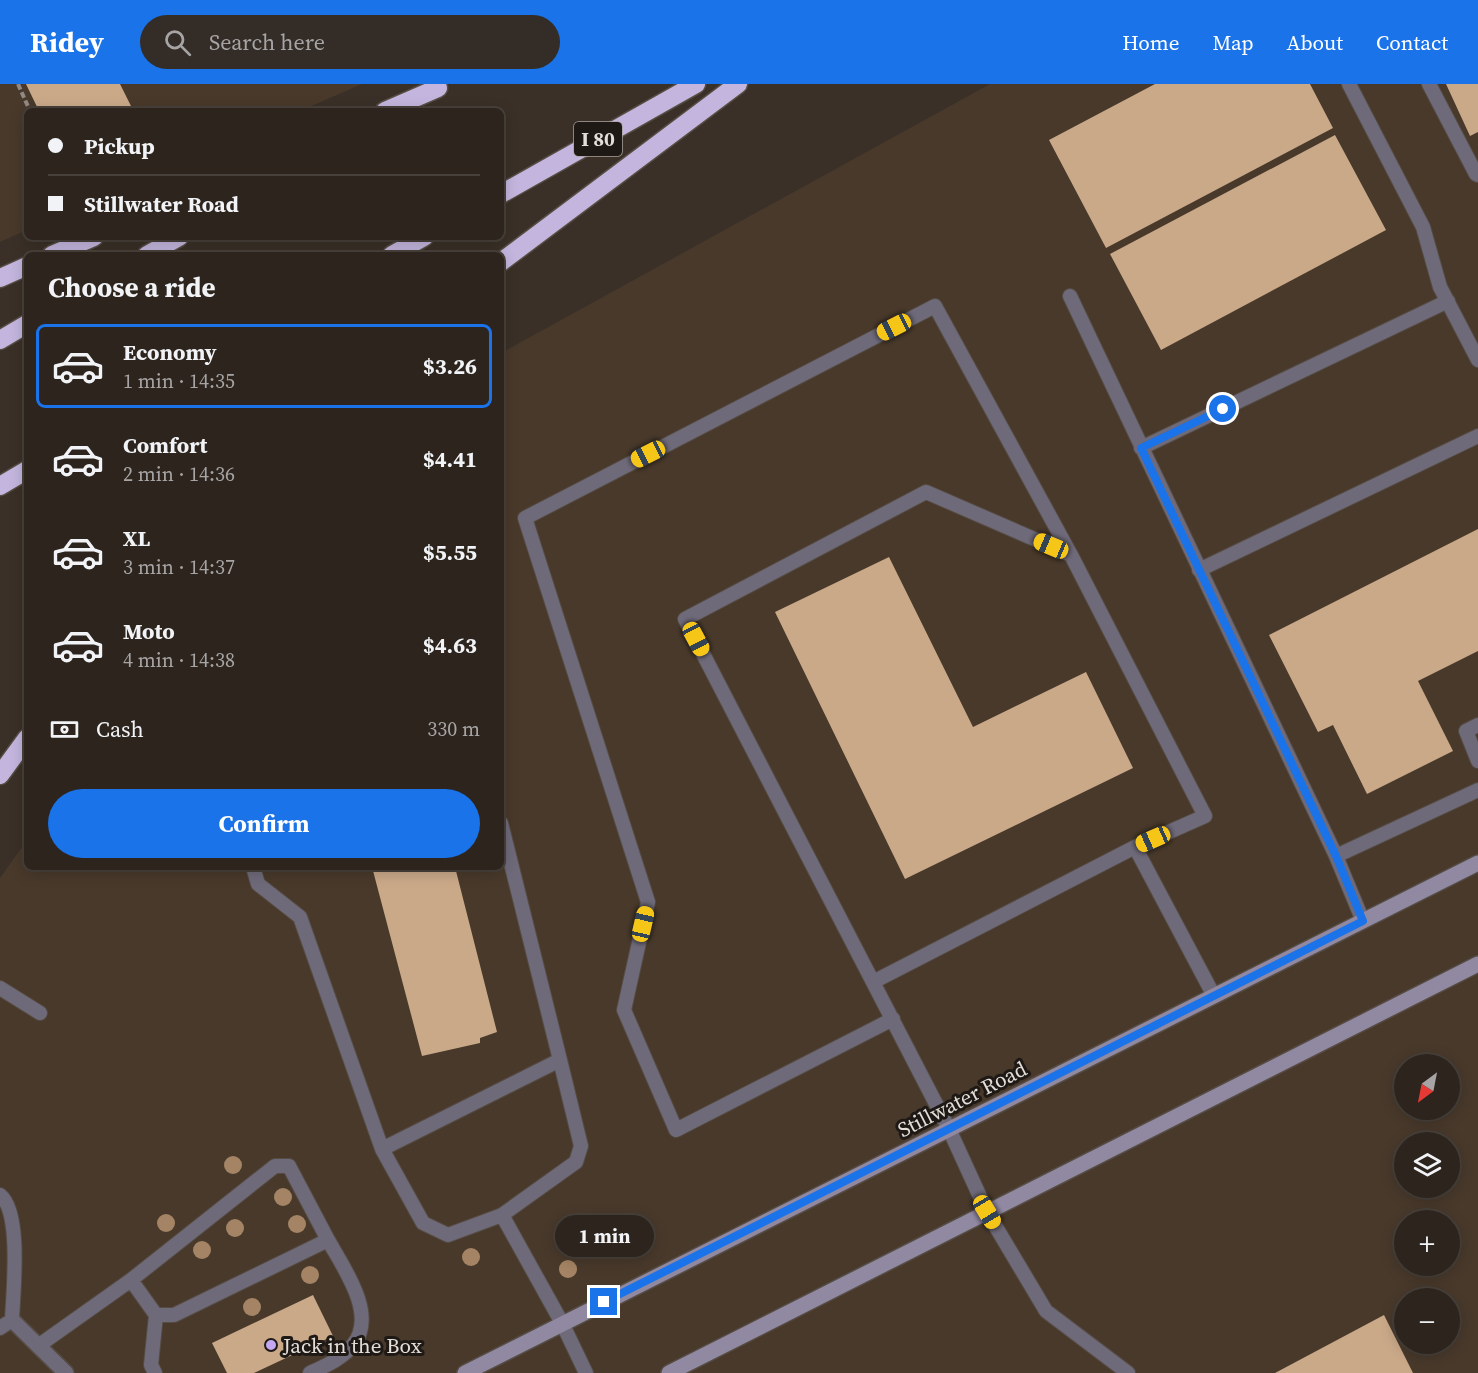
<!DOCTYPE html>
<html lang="en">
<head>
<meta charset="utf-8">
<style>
  :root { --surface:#2c241d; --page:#342c26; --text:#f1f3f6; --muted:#a6a4a4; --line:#48413b; --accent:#1a73e8 }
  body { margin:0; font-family:"Source Serif 4",serif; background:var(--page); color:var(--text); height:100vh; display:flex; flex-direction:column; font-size:22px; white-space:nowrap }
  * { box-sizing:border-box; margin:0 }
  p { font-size:20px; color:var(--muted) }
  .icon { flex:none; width:33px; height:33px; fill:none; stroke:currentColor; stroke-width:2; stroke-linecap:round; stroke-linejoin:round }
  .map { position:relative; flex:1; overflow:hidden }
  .details { position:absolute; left:24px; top:168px; width:480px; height:618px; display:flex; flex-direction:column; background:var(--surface); border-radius:9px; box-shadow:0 3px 15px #0003,0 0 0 2px var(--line) }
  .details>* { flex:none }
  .banner { position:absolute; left:24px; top:24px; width:480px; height:132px; border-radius:9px; box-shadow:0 3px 15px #0003,0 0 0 2px var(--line); display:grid; align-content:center; height:132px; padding:0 24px; background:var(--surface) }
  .needle { width:39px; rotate:212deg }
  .tools { position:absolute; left:1394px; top:970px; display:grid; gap:12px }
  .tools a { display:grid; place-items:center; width:66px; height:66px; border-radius:50%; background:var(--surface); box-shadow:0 3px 15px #0003,0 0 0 2px var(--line); font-size:30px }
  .end { position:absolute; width:27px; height:27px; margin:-14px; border:8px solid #1a73e8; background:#fff; box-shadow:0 0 0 3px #fff }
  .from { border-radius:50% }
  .bubble { position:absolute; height:42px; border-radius:21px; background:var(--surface); box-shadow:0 3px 15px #0003,0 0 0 2px var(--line); font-size:20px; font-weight:700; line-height:42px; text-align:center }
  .car { position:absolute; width:18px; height:36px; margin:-18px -9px; border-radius:8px; box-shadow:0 0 4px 2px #0007; background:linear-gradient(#f5c518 24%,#345 0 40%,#f5c518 0 76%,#345 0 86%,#f5c518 0) }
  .banner b { display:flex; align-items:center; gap:21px; height:57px; font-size:22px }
  .banner b+b { border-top:2px solid var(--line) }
  .banner i { width:15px; height:15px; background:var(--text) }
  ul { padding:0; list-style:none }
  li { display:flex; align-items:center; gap:18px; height:84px; margin:0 12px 9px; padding:0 12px; border:3px solid transparent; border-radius:9px }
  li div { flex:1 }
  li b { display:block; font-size:22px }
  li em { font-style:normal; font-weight:700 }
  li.selected { border-color:var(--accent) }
  li>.icon { width:54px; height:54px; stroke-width:1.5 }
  h2 { padding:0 24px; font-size:27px; line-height:72px }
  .pay { display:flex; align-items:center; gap:15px; height:66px; padding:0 24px; font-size:22px }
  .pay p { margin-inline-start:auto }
  .button { display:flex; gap:12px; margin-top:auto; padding:12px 24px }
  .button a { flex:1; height:69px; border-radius:36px; background:var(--accent); color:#fff; font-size:24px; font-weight:700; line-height:69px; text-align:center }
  header { display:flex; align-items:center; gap:36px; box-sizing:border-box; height:84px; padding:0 30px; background:var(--accent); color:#fff }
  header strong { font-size:28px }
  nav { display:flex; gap:33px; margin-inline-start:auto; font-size:21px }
  .search { width:420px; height:54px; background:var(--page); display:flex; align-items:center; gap:15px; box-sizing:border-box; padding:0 21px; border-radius:33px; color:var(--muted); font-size:22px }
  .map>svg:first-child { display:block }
  .built { fill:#48392b; fill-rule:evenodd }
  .building { fill:#caa989 }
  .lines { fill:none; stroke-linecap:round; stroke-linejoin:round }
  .lane-casing { stroke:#554c43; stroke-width:16 }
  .street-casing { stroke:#554c43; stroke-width:18 }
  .secondary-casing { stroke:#554c43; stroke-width:18 }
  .highway-casing { stroke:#554c43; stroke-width:21 }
  .path { stroke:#918982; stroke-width:4; stroke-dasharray:6 3; stroke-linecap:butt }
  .lane { stroke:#6f6a7a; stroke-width:14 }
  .street { stroke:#6f6a7a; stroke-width:15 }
  .secondary { stroke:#9188a2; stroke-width:15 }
  .highway { stroke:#c3b5dd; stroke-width:18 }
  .tree { fill:#a48464 }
  .route { stroke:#1a73e8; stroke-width:8 }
  .poi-dot { fill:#c4a7f1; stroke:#1e1915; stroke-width:2 }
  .labels { text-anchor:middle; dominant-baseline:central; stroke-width:6; stroke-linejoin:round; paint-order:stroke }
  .shield { fill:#1e1915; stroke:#a9a39e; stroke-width:1.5 }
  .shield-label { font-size:20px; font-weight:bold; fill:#e4ded8 }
  .street-label { font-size:21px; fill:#e4ded8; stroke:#1e1915 }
  .poi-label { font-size:21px; fill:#e4ded8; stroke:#1e1915; text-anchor:start }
</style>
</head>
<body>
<header>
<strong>Ridey</strong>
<div class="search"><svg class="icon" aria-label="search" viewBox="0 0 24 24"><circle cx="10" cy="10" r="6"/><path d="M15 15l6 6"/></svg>Search here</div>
<nav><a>Home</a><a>Map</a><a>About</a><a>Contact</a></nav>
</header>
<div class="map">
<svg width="1478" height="1289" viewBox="0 0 1478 1289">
  <rect width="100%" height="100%" fill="#3a3027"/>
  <!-- built -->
  <path class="built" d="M0,0H362L300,27H27V146L0,158Z
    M990,0H1478V1289H0V794L27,756V783H501V269ZM1404,981H1449V1026H1404ZM1404,1059H1449V1104H1404ZM1404,1137H1449V1182H1404ZM1404,1215H1449V1260H1404Z"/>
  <!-- building -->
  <path class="building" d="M26,0H120L133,26L39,27Z
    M1155,0H1310L1333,44L1106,164L1049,56Z
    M1446,0H1478V48L1470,52Z
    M1335,51L1386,146L1161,266L1110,170Z
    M1478,445V567L1418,597L1453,667L1367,710L1333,641L1318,648L1269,551Z
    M889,473L973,643L1086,588L1133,684L905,795L775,528Z
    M372,783H455L497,948L480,954V959L422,972Z
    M313,1211L333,1252L254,1289H227L212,1259Z
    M1384,1231L1413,1289H1275Z"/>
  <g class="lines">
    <defs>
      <path id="lane" d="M1349,0L1423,143L1440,203L1478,276
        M1429,0L1476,90L1478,91
        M1070,212L1336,772L1478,706
        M1141,364L1448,217
        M1199,486L1478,352
        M1478,641L1466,647L1478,677
        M501,739L560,976
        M1336,772L1363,837
        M253,783L258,800L300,833L382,1065
        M873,898L1135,763
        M0,904L40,929
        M893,935L676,1046L624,926L648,818L525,434L935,222L1071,471
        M560,976L581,1062L576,1078L502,1131L448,1151L423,1139L382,1065Z
        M0,1111C22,1128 13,1209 12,1236L0,1244
        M502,1131L562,1239L586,1289
        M38,1262L131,1196L275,1082H289L328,1156L174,1231H156L131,1196
        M155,1289L151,1281L156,1231
        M310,1289C325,1282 342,1275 353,1261C378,1231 343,1183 328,1156
        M1128,1289L1046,1227L987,1128L949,1045L685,535L926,408L1071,471L1205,732L1135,763L1214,912"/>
      <path id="street" d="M12,1236L66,1289"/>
      <path id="secondary" d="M465,1289L1478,779
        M669,1289L1478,880"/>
      <path id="highway" d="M385,27L438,4
        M501,110L696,0
        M52,171L94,153
        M147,171L179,153
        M392,171L424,153
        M501,178L738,0
        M0,194L27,182
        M0,256L27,240
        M0,402L27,386
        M0,691L27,654"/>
    </defs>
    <!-- lane casing -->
    <use href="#lane" class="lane-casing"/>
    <!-- street casing -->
    <use href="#street" class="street-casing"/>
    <!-- secondary casing -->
    <use href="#secondary" class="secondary-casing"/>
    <!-- highway casing -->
    <use href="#highway" class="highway-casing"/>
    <!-- path -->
    <path class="path" d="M18,0L30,27"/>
    <!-- lane -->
    <use href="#lane" class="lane"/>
    <!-- street -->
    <use href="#street" class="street"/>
    <!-- secondary -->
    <use href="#secondary" class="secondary"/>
    <!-- highway -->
    <use href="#highway" class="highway"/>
  </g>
  <!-- trees -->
  <g class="tree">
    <circle cx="233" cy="1081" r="9"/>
    <circle cx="283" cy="1113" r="9"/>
    <circle cx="166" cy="1139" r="9"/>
    <circle cx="297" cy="1140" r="9"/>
    <circle cx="235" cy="1144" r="9"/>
    <circle cx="202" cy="1166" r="9"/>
    <circle cx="471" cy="1173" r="9"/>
    <circle cx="568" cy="1185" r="9"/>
    <circle cx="310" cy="1191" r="9"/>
    <circle cx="252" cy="1223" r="9"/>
  </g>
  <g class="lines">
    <!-- route -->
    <path class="route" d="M604,1218L1363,837L1336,772L1141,364L1223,325"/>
  </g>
  <!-- markers -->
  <circle class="poi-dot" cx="271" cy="1261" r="6"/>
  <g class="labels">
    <!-- shield labels -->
    <rect class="shield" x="574" y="38" width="48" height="34" rx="4.5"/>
    <g class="shield-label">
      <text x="598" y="55">I 80</text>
    </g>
    <!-- street labels -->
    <g class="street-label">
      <text transform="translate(962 1015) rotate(-27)">Stillwater Road</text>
    </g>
    <!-- poi labels -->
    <g class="poi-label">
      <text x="283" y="1261">Jack in the Box</text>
    </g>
  </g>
</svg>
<div class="tools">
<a><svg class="needle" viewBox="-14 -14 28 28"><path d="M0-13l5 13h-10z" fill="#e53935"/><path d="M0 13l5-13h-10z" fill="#a6a4a4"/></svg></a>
<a><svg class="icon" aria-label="layers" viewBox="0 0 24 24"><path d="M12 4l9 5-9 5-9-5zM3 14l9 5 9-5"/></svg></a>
<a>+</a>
<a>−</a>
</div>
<i class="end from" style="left:1223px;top:325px"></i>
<i class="end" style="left:604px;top:1218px"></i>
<div class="bubble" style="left:555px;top:1131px;width:99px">1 min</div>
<i class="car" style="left:894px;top:243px;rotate:243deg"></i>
<i class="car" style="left:648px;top:370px;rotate:243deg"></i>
<i class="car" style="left:1051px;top:462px;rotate:293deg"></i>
<i class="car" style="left:696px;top:555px;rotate:152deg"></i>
<i class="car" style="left:1153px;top:755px;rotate:246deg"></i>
<i class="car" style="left:643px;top:840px;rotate:13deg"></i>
<i class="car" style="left:987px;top:1128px;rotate:149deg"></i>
<div class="banner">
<b><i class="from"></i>Pickup</b>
<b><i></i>Stillwater Road</b>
</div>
<section class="details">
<h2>Choose a ride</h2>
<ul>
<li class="selected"><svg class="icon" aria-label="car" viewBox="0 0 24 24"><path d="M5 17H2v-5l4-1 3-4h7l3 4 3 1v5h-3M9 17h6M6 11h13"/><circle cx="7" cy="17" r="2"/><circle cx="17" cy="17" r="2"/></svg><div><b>Economy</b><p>1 min · 14:35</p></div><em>$3.26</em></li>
<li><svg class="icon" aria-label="car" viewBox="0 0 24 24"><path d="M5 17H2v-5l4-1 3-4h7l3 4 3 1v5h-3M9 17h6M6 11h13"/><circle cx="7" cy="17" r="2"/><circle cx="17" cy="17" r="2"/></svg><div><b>Comfort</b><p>2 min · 14:36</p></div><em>$4.41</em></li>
<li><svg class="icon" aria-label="car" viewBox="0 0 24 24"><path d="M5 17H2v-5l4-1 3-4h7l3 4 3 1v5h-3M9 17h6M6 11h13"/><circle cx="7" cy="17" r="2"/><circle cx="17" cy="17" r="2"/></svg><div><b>XL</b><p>3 min · 14:37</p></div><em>$5.55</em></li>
<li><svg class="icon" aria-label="car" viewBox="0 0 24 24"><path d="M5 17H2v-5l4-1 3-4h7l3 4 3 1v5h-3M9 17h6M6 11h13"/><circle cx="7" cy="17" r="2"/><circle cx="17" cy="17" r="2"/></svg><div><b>Moto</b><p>4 min · 14:38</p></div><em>$4.63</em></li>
</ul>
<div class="pay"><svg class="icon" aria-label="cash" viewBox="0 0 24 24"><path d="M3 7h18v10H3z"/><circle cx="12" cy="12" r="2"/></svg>Cash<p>330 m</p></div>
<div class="button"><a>Confirm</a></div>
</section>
</div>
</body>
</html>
